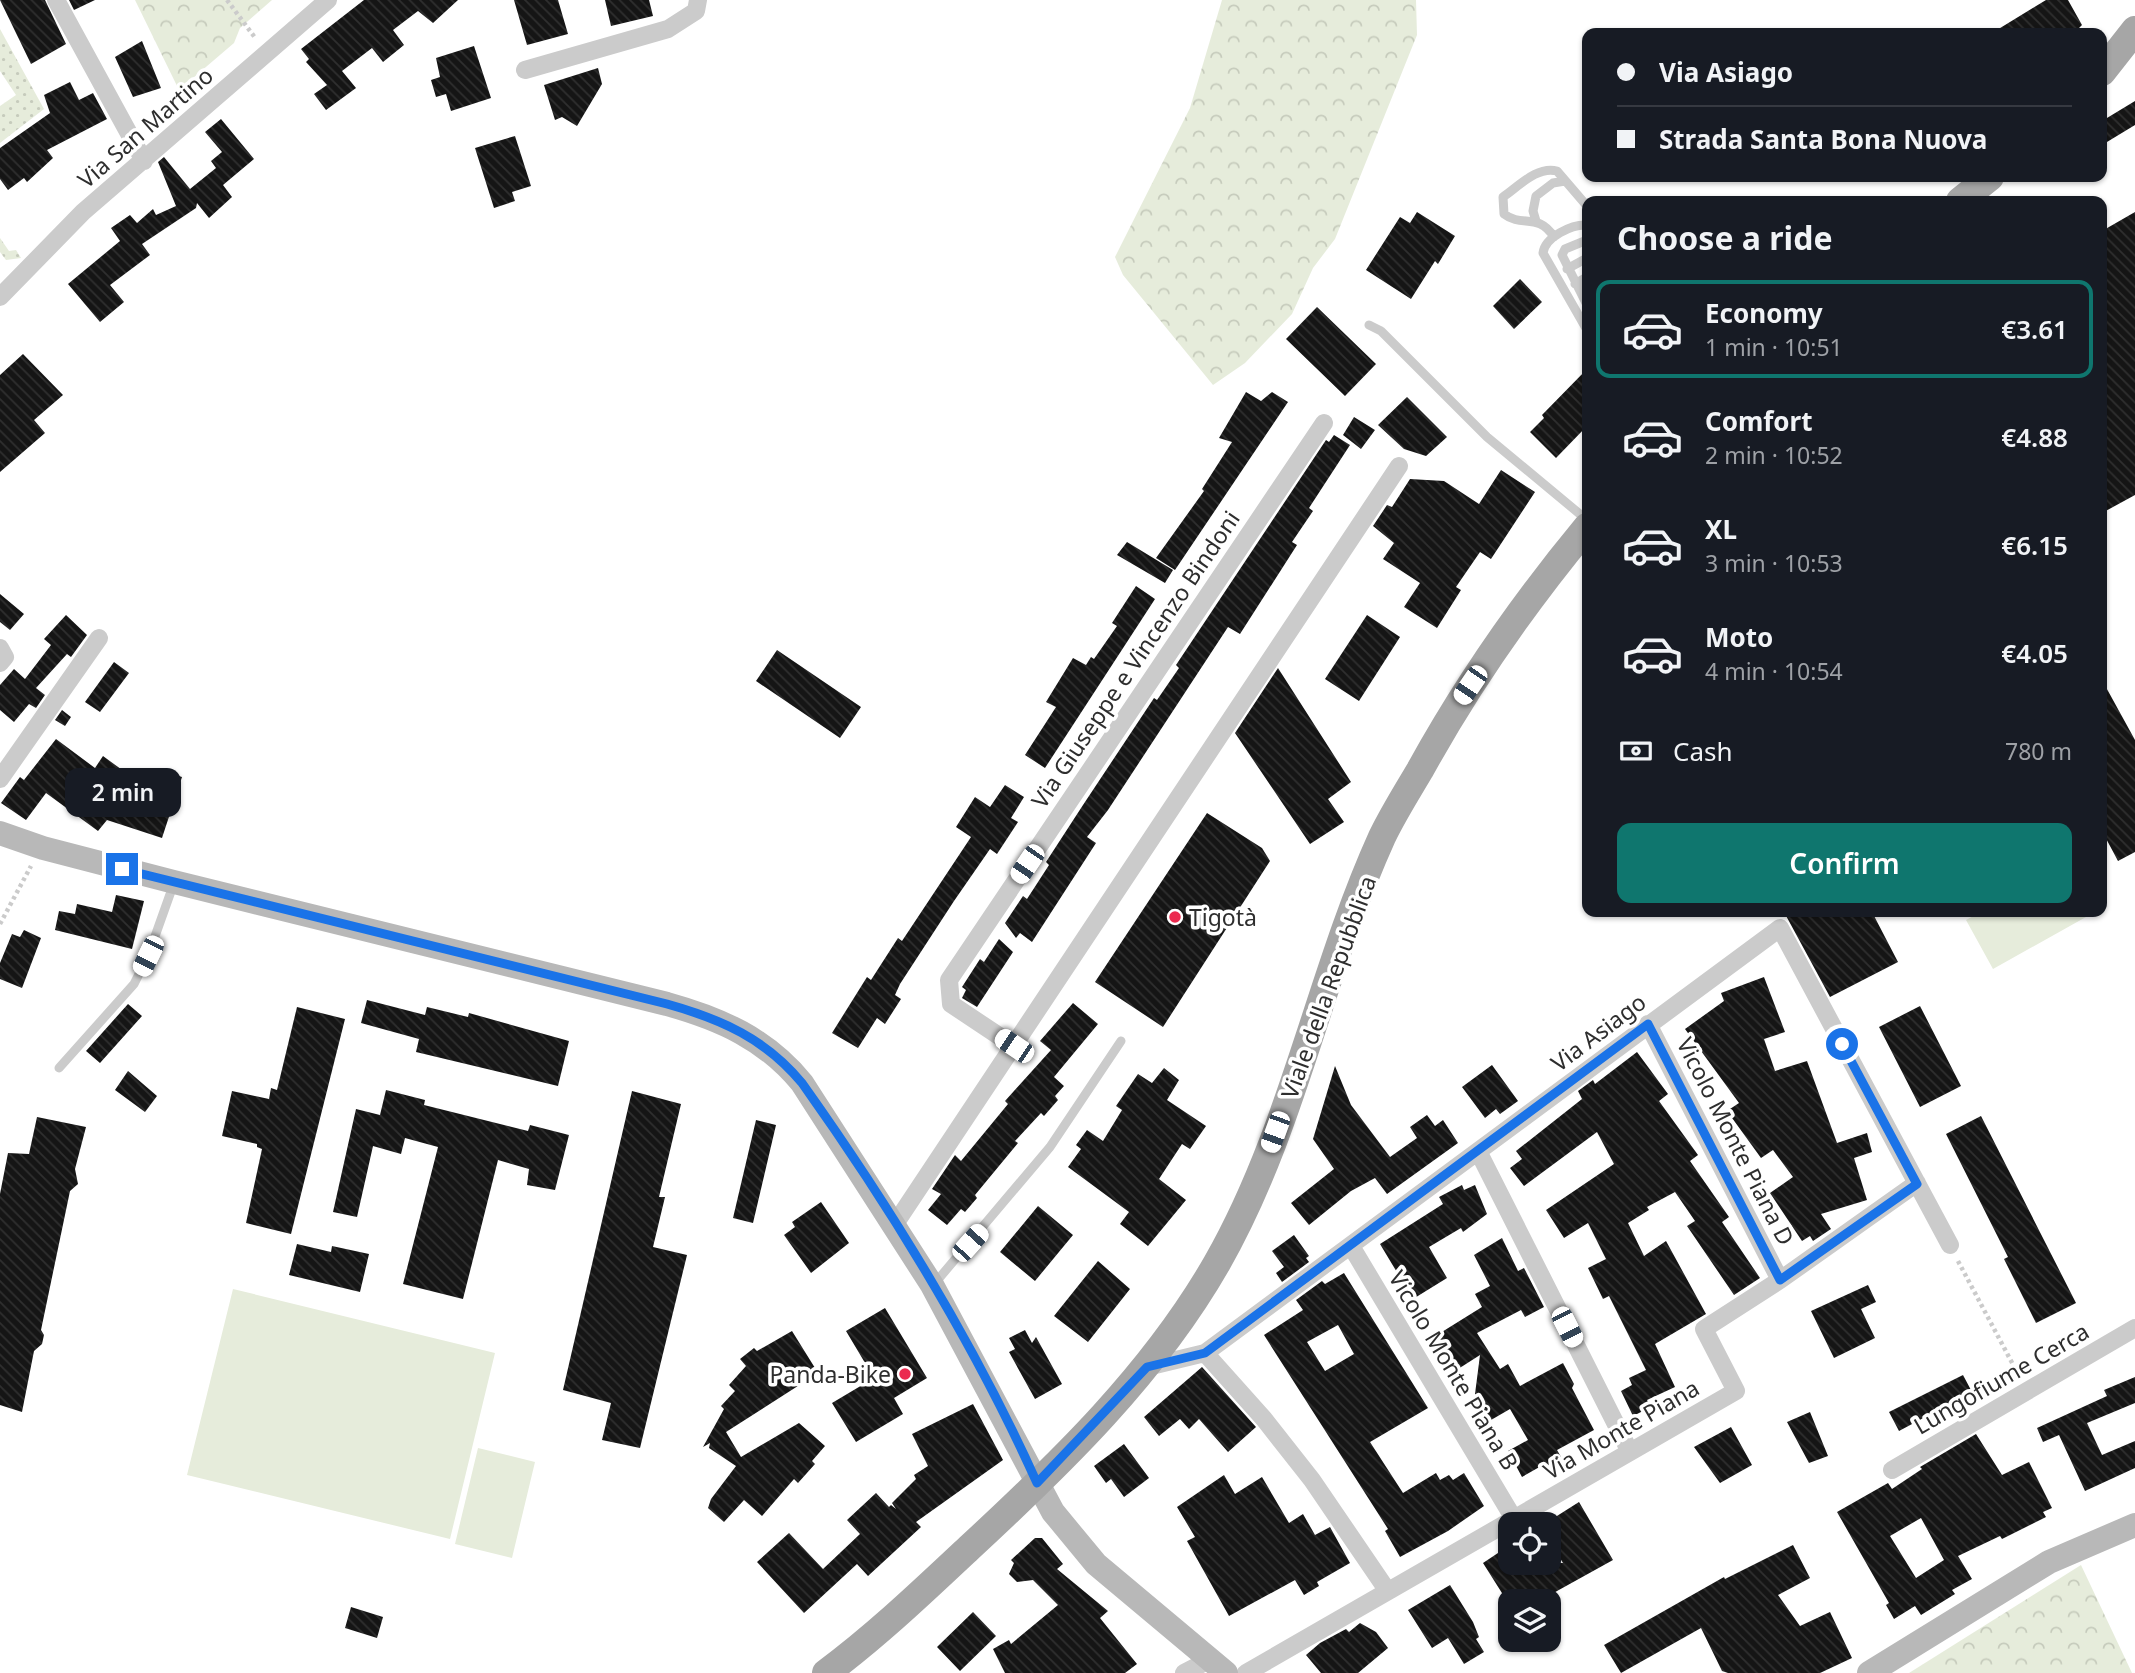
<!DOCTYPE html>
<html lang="en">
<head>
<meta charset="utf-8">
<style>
  :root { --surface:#171b24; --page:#242831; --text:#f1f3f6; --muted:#9ea1a6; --line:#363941; --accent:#0f766e }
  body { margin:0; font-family:"Noto Sans",sans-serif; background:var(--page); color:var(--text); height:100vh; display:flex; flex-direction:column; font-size:26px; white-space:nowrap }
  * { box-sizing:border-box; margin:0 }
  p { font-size:23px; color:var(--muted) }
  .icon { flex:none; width:38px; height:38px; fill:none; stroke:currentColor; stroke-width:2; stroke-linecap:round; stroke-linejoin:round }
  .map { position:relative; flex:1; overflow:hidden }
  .panel { position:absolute; left:1582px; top:196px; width:525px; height:721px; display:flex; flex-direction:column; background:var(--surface); border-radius:14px; box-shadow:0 2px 5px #0004 }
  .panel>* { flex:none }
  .top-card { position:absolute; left:1582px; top:28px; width:525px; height:154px; border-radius:14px; box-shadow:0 2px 5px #0004; display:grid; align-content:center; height:154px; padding:0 35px; background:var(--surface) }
  .controls { position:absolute; left:1498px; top:1512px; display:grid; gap:14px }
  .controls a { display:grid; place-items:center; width:63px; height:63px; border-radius:14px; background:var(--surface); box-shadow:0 2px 5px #0004; font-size:35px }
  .end { position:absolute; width:32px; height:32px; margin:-16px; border:9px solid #1a73e8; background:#fff; box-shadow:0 0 0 4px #fff }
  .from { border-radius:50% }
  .bubble { position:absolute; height:49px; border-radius:14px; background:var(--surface); box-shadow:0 2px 5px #0004; font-size:23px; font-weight:600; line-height:49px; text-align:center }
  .car { position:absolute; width:21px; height:42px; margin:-21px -10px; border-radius:9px; box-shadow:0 0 5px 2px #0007; background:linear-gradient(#fff 24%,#345 0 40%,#fff 0 76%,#345 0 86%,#fff 0) }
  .top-card b { display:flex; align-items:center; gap:24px; height:66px; font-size:26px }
  .top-card b+b { border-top:2px solid var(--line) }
  .top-card i { width:18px; height:18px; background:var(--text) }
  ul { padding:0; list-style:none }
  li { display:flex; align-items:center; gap:21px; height:98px; margin:0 14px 10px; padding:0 21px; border:4px solid transparent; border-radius:14px }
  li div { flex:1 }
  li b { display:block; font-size:26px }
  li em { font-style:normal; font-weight:600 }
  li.current { border-color:var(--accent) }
  li>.icon { width:63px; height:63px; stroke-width:1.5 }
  h2 { padding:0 35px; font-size:32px; line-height:84px }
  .pay { display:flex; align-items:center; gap:18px; height:77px; padding:0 35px; font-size:26px }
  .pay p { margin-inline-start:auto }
  .cta { display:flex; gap:14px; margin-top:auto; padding:14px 35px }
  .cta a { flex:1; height:80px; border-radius:14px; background:var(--accent); color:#fff; font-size:28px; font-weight:600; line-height:80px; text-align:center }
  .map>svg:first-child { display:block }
  .grass { fill:url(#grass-dots) }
  .forest { fill:url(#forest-crowns) }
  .pitch { fill:#e6ecdb }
  .building { fill:url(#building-back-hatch); fill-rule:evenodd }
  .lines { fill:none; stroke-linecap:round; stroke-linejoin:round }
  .path { stroke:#cbcbcb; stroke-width:4.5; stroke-dasharray:3.5 3.5; stroke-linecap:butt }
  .lane { stroke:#cbcbcb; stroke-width:9 }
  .street { stroke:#cbcbcb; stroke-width:18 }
  .secondary { stroke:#b8b8b8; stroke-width:24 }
  .primary { stroke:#a6a6a6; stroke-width:28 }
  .route { stroke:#1a73e8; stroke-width:9 }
  .poi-dot { fill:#eb2a4f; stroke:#fff; stroke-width:2.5 }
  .labels { text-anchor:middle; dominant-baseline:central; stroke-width:7; stroke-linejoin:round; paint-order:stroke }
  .street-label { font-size:23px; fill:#2e2e2e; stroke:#fff }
  .poi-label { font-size:23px; fill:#2e2e2e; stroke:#fff; text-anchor:start }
</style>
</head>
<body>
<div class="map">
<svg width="2135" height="1673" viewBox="0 0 2135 1673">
  <defs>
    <pattern id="grass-dots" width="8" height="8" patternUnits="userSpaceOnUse" patternTransform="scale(1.75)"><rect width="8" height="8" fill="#e6ecdb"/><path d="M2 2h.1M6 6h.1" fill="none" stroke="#c6cbbc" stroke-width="1.8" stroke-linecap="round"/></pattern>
    <pattern id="forest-crowns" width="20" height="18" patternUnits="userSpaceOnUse" patternTransform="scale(1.75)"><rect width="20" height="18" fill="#e6ecdb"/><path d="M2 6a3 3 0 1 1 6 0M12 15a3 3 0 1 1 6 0" fill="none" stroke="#c6cbbc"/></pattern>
    <pattern id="building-back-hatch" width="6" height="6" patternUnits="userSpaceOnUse" patternTransform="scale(1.75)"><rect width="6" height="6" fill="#151515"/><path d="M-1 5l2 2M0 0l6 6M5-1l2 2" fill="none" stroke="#2f2f2f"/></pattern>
  </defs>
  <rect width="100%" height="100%" fill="#fff"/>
  <!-- grass -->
  <path class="grass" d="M0,29L44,109L0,143V106L16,95L0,71Z
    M0,238L9,251L16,250L21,258L6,260L0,252Z"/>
  <!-- forest -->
  <path class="forest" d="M135,0H272L240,28L234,43L179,90Z
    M1222,0H1416L1417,35L1335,239L1313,268L1292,314L1245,363L1213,385L1123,275L1115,257L1190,108Z
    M2081,1565L2132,1673H1909Z"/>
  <!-- pitch -->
  <path class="pitch" d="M1981,912H2083L2086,917L1993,969L1966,920Z
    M233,1289L495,1353L450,1539L187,1475Z
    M478,1448L535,1462L512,1558L455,1544Z"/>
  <!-- building -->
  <path class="building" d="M0,0H45L66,44L31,64Z
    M69,0H95L74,10Z
    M364,0H458L433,23L418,11L393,30L404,45L383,62L372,48L342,71L356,88L326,110L314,94L327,85L306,62L309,59L301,49Z
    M514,0H558L568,34L527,45Z
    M605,0H649L653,16L611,26Z
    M2046,0H2068L2082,25L2074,33H1992Z
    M142,41L161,88L133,97L115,57Z
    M474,46L491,98L451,111L446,94L436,97L431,80L440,77L436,58Z
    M598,68L602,84L577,126L562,117L555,120L544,85Z
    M70,82L79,100L93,93L107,119L47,150L53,158L27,182L24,178L8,190L0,179V148L50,113L44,95Z
    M2135,101V125L2102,145V121Z
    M221,119L254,159L223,185L232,197L209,218L197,203L196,208L142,244L150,255L110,285L124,302L100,322L68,284L120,241L111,228L130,215L137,223L153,209L156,215L176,206L158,162L164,157L190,189L216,168L211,161L222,152L205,132Z
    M515,136L531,186L512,192L515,201L494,208L475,148Z
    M1417,212L1455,236L1438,264L1435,261L1411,299L1366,270L1400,217L1410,223Z
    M2135,212V495L2102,513V231Z
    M1520,279L1542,302L1514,329L1493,306Z
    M1317,307L1376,364L1345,396L1286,339Z
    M23,354L63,395L34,420L45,433L0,472V375Z
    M1587,369V426L1556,458L1530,432L1544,418L1542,415Z
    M1246,392L1261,401L1272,392L1288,402L1175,570L1156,558L1204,491L1202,489L1232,442L1219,438Z
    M1407,397L1447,437L1426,456L1404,449L1378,425Z
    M1354,417L1375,430L1361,449L1343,435Z
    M1334,435L1350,445L1309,508L1313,511L1292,542L1297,545L1240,634L1228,627L1108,810L1087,837L1096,843L1032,942L1020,933L1016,938L1005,923L1023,896L1027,899L1049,865L1046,862L1083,805L1154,698L1157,700L1179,668L1176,665L1326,440L1329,442Z
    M1501,470L1535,492L1491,559L1480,552L1456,587L1461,590L1437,628L1404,607L1420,583L1383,559L1394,543L1373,526L1387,505L1392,507L1410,479L1444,481L1479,504Z
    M1127,542L1173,570L1165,583L1117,555Z
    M1136,586L1155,599L1045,768L1025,755L1056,707L1046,702L1073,658L1086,665L1091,657L1094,659L1117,626L1112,623Z
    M0,594L24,614L10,630L0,622Z
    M66,615L87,635L71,657L67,654L36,688L45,695L36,708L29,704L14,722L0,710V685L14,669L25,679L51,645L44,639Z
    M1367,615L1400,637L1359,701L1325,679Z
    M777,650L861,707L840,738L756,681Z
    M114,662L129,673L100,712L85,702Z
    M1278,668L1351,782L1328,799L1344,822L1310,844L1235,733Z
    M2102,680L2135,740V852L2118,861L2102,831Z
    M62,710L71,717L65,726L55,720Z
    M56,739L95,768L103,756L129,775L122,794L155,804L165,772L182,777L162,838L107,820L98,831L46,793L26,820L1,803L20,777L24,780Z
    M1005,785L1024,797L1011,818L1018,822L997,854L990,849L954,901L900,984L895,995L901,999L885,1024L877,1018L858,1048L832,1033L867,977L871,980L898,938L902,941L971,837L956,827L975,797L990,807Z
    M1207,813L1262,848L1270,861L1163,1027L1095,982Z
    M116,895L144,901L132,949L55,930L59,911L75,914L77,904L112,912Z
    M1784,912H1872L1898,962L1830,997Z
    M24,930L41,938L22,988L0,979V963L12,934L20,937Z
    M999,939L1013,952L977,1007L962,998L966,990L962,987L980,959L984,962Z
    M1764,977L1785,1032L1764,1039L1775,1071L1807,1061L1837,1143L1867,1133L1872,1152L1854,1158L1867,1200L1821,1214L1831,1229L1813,1241L1810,1236L1802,1241L1770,1193L1793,1177L1773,1150L1761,1158L1727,1111L1739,1103L1685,1029L1724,1001L1721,993Z
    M367,1000L425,1015L427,1007L468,1017L469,1013L569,1041L558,1086L416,1052L419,1039L361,1023Z
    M1073,1003L1098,1024L1054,1077L1064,1086L1055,1096L1058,1100L1044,1116L1041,1113L1015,1141L1018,1143L975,1195L977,1198L965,1212L961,1209L947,1225L928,1210L941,1194L932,1189L955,1155L961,1161L1008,1104L1005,1101L1051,1050L1040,1041Z
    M128,1004L142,1016L100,1063L86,1051Z
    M1920,1006L1961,1086L1920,1107L1879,1027Z
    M297,1007L345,1019L291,1234L246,1223L262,1149L257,1147V1144L222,1136L232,1091L269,1099L271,1088L277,1090Z
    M1637,1052L1668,1094L1659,1101L1698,1155L1690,1161L1729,1217L1722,1222L1760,1278L1734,1295L1687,1226L1695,1221L1675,1192L1647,1207L1649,1210L1628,1223L1644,1256L1666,1241L1706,1314L1655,1344L1675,1387L1647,1400L1651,1407L1633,1416L1621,1391L1632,1385L1629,1378L1646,1370L1609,1296L1603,1299L1588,1268L1606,1259L1588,1223L1564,1238L1546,1210L1614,1164L1597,1132L1524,1186L1510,1168L1522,1159L1516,1151L1582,1099L1578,1091L1593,1080L1595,1084Z
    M1492,1065L1518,1101L1500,1114L1496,1109L1485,1118L1462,1087Z
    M1335,1066L1351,1105L1390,1157L1417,1138L1410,1127L1427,1115L1435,1126L1443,1120L1458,1143L1387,1194L1375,1178L1351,1191L1309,1225L1291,1203L1334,1169L1313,1139Z
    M1164,1068L1179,1080L1167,1100L1206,1126L1190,1149L1182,1144L1159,1179L1186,1200L1148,1246L1120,1224L1129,1212L1068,1167L1081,1149L1076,1145L1087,1130L1103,1141L1122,1110L1116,1106L1138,1074L1152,1083Z
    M128,1071L157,1096L145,1112L115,1090Z
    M386,1090L425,1100L424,1105L528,1131L530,1125L569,1135L555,1190L527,1185L529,1169L498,1160L463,1299L403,1284L438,1147L405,1138L401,1154L373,1146L357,1217L333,1212L356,1109L380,1115Z
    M632,1091L681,1104L659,1197H665L653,1247L687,1255L640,1448L602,1440L611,1403L563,1390Z
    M1981,1116L2076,1303L2036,1323L2004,1259L2008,1257L1946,1134Z
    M37,1117L86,1127L75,1169L78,1184L70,1191L41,1330L44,1335L42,1344L34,1351L22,1412L0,1405V1194L8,1153L29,1154Z
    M756,1120L776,1125L753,1223L733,1218Z
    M1462,1185L1464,1190L1475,1185L1487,1214L1463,1232L1461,1228L1429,1247L1447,1278L1413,1299L1380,1244L1443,1204L1439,1197Z
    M821,1202L849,1243L811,1273L784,1235L795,1227L792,1222Z
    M1038,1206L1073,1235L1035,1281L1000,1252Z
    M1294,1235L1309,1256L1306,1258L1309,1262L1282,1282L1276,1273L1284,1267L1272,1251Z
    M1502,1238L1518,1271L1524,1268L1544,1307L1525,1317L1521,1310L1477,1333L1500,1369L1508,1364L1520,1386L1563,1363L1574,1384L1572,1388L1594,1430L1557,1450L1564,1462L1546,1472L1543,1465L1522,1477L1508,1451L1528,1440L1510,1409L1491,1420L1475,1394L1480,1355L1455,1371L1437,1335L1482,1307L1475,1294L1490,1286L1474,1255Z
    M297,1244L331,1252L332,1246L369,1254L360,1292L289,1275Z
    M1098,1261L1130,1289L1088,1342L1054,1316Z
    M1344,1273L1428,1408L1370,1442L1403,1493L1436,1473L1440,1480L1449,1475L1453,1480L1464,1473L1484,1506L1448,1531L1400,1557L1385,1531L1388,1529L1264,1335L1303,1310L1296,1300L1322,1281L1325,1284ZM1338,1325L1354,1354L1325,1371L1307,1342Z
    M1868,1285L1876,1302L1861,1309L1875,1338L1834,1358L1811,1311Z
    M885,1308L927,1378L894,1398L903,1414L856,1442L832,1403L874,1378L846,1331Z
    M1025,1330L1032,1343L1036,1337L1062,1384L1035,1399L1009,1352L1015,1349L1009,1338Z
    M792,1331L815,1368V1375L726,1432L741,1457L799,1423L825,1446L812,1461L815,1464L798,1483L794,1479L762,1516L744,1500L724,1522L708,1508L711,1499L736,1466L709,1448L710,1443L703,1447L724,1409L721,1406L735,1391L729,1385L746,1366L740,1359L754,1348L757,1351Z
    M1202,1367L1256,1427L1228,1452L1199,1419L1189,1429L1180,1419L1159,1436L1144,1417Z
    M1963,1375L1972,1392L1899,1431L1889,1412Z
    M2135,1377V1403L2087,1423L2102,1455L2135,1441V1468L2085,1491L2059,1435L2043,1442L2037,1428L2107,1396L2104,1390Z
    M973,1404L1003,1460L916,1522L921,1527L868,1576L857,1564L804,1613L757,1562L789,1533L823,1569L860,1534L847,1520L876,1493L889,1507L891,1505L896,1509L892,1503L916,1479L914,1475L928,1466L912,1434Z
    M1810,1412L1828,1456L1809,1463L1787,1422Z
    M1731,1427L1752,1465L1720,1483L1694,1447Z
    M1976,1434L2002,1475L2029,1462L2052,1508L2043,1512L2046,1517L2002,1539L2000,1536L1958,1556L1972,1579L1952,1590L1955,1594L1921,1615L1915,1606L1894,1619L1886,1605L1889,1603L1837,1512L1888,1483L1892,1489L1922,1469L1920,1467ZM1921,1518L1944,1560L1916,1578L1890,1536Z
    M1124,1444L1149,1478L1124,1497L1111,1479L1106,1483L1094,1466Z
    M1224,1475L1235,1494L1262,1477L1289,1523L1303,1514L1315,1535L1330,1527L1350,1563L1317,1582L1319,1586L1304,1595L1295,1580L1229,1616L1187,1541L1195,1537L1177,1507Z
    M1579,1502L1613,1560L1539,1601H1507L1483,1563L1510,1545V1563H1563L1549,1541V1521Z
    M1035,1538H1042L1063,1564L1057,1569L1108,1611L1100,1618L1137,1664L1125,1673H1005L993,1649L1009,1640L1011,1644L1058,1605L1033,1580L1017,1582L1009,1574L1014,1563L1011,1560Z
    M1793,1545L1810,1578L1778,1595L1800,1626L1830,1612L1852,1658L1820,1673H1728L1722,1671L1701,1628L1621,1673L1604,1645L1724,1577L1725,1579Z
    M1450,1585L1473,1622L1479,1637L1476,1639L1484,1652L1464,1664L1448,1638L1432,1648L1408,1610Z
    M351,1607L383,1617L377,1638L345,1628Z
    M973,1612L996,1636L960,1671L937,1647Z
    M1360,1623L1376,1632L1388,1648L1358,1673H1321L1306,1655L1320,1643L1346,1629L1349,1632Z"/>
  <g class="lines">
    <!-- path -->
    <path class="path" d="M227,0L256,39
      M0,924L31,866
      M1958,1261L2018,1374"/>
    <!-- lane -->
    <path class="lane" d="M1536,221L1533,211L1536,196L1553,183L1565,181
      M1587,225C1572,224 1545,237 1543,253L1587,330
      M1554,237C1538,212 1522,228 1504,214L1503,197C1519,186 1537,166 1557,171L1587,206
      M1587,240L1565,249L1562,255L1587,305
      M1567,269L1587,258
      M1575,284L1587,277
      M1369,325L1381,331L1487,437L1587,520
      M59,1068L134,984L148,956L174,883
      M935,1283L1050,1147L1121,1041"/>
    <!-- street -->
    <path class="street" d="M56,0L144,161
      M525,70L668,29L696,11L698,0
      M0,297L83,212L328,0
      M0,648L5,657L0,663
      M0,779L99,638
      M1648,1024L1780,1280
      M1014,1046L951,1004L949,980L1324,423
      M1479,1153L1630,1452
      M895,1224L1399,466
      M1351,1246L1514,1519
      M1205,1353L1264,1419L1312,1480L1387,1590
      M1147,1367L1205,1353L1780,928L1950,1245
      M1892,1470L2135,1328
      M1184,1673L1209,1660
      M1246,1673L1736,1391L1704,1329L1780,1280L1917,1183"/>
    <!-- secondary -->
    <path class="secondary" d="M0,833L43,848L174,882L667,1004C721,1019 766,1039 802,1083L932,1285L1053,1512L1096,1564L1226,1673
      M1869,1673L2049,1562L2135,1525"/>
    <!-- primary -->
    <path class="primary" d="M2102,72L2135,30
      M1960,201L1990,177
      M826,1673C877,1635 922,1592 969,1548C1061,1463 1154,1373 1217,1263C1293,1130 1319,976 1382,837C1393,814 1407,792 1420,770C1468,683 1524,603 1587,527"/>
  </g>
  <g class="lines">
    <!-- route -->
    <path class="route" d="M122,869L667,1004C721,1019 766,1039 802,1083C891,1208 974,1343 1037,1483L1147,1367L1205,1353L1648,1024L1780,1280L1917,1184L1842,1044"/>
  </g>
  <!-- markers -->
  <g class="poi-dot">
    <circle cx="1175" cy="917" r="7"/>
    <circle cx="905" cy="1374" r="7"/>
  </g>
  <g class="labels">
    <!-- street labels -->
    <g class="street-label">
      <text transform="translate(145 127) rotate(-41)">Via San Martino</text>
      <text transform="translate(1135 659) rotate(-56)">Via Giuseppe e Vincenzo Bindoni</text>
      <text transform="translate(1328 987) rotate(-70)">Viale della Repubblica</text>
      <text transform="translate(1598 1032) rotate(-37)">Via Asiago</text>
      <text transform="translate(1736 1141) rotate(63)">Vicolo Monte Piana D</text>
      <text transform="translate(1454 1370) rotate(59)">Vicolo Monte Piana B</text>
      <text transform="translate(2001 1378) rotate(-30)">Lungofiume Cerca</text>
      <text transform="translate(1621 1429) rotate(-30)">Via Monte Piana</text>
    </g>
    <!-- poi labels -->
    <g class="poi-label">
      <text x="1189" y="917">Tigotà</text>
      <text x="891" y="1374" text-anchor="end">Panda-Bike</text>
    </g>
  </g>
</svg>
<div class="controls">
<a><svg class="icon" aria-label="locate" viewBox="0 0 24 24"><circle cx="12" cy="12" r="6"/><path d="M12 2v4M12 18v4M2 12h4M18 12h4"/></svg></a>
<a><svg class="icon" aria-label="layers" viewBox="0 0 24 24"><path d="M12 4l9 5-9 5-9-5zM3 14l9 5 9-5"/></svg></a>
</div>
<i class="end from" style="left:1842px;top:1044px"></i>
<i class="end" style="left:122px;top:869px"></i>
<div class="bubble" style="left:65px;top:768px;width:116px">2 min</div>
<i class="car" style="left:1470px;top:685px;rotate:214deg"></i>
<i class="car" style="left:1027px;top:864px;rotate:214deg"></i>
<i class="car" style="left:148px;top:956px;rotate:206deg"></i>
<i class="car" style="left:1014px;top:1046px;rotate:304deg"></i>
<i class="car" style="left:1275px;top:1132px;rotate:200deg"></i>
<i class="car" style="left:970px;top:1243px;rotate:42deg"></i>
<i class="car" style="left:1567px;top:1327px;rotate:153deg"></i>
<div class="top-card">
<b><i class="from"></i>Via Asiago</b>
<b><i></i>Strada Santa Bona Nuova</b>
</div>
<section class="panel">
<h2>Choose a ride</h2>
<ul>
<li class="current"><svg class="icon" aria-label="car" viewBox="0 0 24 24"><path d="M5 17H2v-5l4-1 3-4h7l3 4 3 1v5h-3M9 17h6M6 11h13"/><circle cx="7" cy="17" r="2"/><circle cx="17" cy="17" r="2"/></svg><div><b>Economy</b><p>1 min · 10:51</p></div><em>€3.61</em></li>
<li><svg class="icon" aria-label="car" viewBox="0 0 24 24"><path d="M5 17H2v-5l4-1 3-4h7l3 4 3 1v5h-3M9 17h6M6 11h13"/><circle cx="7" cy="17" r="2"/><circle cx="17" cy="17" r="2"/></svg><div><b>Comfort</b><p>2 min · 10:52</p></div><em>€4.88</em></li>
<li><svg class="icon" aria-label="car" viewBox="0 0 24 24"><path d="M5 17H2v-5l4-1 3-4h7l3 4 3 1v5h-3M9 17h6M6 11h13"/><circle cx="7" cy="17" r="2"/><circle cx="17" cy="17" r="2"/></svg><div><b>XL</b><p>3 min · 10:53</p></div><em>€6.15</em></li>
<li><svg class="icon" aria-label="car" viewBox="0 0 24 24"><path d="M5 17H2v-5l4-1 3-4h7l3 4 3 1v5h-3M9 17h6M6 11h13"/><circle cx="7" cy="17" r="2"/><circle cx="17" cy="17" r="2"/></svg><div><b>Moto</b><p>4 min · 10:54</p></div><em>€4.05</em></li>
</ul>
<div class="pay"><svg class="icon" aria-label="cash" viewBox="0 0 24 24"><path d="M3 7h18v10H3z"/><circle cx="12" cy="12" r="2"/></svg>Cash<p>780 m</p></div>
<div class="cta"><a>Confirm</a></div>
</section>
</div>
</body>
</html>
